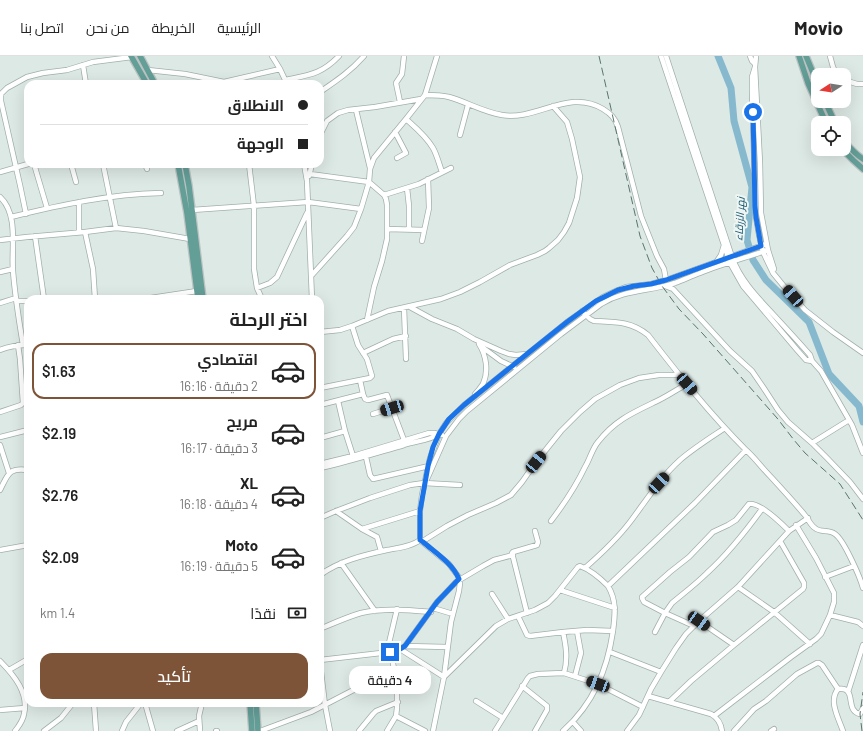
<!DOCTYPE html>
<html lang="ar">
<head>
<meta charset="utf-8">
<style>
  :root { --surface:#fff; --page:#f6f6f6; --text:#222; --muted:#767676; --line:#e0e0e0; --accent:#7e5439 }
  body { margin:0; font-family:Barlow,Cairo,sans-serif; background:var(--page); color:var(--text); direction:rtl; height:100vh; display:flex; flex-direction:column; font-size:15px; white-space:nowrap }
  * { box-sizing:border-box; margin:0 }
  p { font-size:13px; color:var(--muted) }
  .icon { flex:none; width:22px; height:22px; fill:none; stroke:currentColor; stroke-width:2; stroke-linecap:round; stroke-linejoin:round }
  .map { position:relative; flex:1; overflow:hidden; direction:ltr }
  .sheet { position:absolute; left:24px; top:239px; width:300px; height:412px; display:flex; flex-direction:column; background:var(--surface); border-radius:12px; box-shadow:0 4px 16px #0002; direction:rtl }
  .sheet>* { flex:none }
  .guide { position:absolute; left:24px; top:24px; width:300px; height:88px; border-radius:12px; box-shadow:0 4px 16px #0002; direction:rtl; display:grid; align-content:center; height:88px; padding:0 16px; background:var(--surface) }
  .needle { width:26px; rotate:258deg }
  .tools { position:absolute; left:811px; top:12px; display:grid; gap:8px }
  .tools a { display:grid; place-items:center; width:40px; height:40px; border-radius:8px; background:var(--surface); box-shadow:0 4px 16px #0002; font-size:20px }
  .end { position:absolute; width:18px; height:18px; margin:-9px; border:5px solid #1a73e8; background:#fff; box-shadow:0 0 0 2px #fff }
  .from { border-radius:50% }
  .bubble { position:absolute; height:28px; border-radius:12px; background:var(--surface); box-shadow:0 4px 16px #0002; font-size:13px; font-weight:600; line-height:28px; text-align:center; direction:rtl }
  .car { position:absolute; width:12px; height:24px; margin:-12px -6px; border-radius:5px; box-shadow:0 0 3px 1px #0007; background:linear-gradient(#222 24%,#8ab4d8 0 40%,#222 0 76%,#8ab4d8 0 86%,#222 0) }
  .guide b { display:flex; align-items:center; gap:14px; height:38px; font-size:15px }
  .guide b+b { border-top:1px solid var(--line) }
  .guide i { width:10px; height:10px; background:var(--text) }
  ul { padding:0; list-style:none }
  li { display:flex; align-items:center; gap:12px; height:56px; margin:0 8px 6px; padding:0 8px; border:2px solid transparent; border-radius:12px }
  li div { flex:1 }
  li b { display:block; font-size:15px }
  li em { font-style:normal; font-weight:600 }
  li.on { border-color:var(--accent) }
  li>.icon { width:36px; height:36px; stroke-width:1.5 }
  h2 { padding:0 16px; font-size:18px; line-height:48px }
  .pay { display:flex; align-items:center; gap:10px; height:44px; padding:0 16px; font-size:15px }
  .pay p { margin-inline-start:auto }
  .action { display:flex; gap:8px; margin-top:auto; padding:8px 16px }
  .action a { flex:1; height:46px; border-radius:12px; background:var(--accent); color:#fff; font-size:16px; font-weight:600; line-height:46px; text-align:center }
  header { display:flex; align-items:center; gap:24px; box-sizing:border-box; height:56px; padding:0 20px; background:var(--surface); border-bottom:1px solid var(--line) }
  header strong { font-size:19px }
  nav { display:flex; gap:22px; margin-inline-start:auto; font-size:14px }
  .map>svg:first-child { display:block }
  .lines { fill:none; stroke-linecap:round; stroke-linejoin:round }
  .river { stroke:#86b9ce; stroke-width:7 }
  .minor-casing { stroke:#a1b0ad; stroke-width:6 }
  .major-casing { stroke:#bcc3c2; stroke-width:8 }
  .minor { stroke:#fff; stroke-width:4.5 }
  .major { stroke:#639e97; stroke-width:5.5 }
  .rail { stroke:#5a7470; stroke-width:1; stroke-dasharray:8 4; stroke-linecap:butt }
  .route { stroke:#1a73e8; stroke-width:5 }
  .labels { text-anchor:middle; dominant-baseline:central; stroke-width:4; stroke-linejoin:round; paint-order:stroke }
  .water-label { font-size:11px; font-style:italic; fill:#1c5771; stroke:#edf6f3 }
</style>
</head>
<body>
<header>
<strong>Movio</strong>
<nav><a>الرئيسية</a><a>الخريطة</a><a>من نحن</a><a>اتصل بنا</a></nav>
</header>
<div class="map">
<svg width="863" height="675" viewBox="0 0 863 675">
  <rect width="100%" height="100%" fill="#dde9e5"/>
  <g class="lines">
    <!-- river -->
    <path class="river" d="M718,0L731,32L734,65L752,131L747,184L753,204L766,224L809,266L829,318L859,350L863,366"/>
    <defs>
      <path id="minor" d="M272,0L280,13L287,28
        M661,0L730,207L739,223L743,230L798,295L806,304L812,305L821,315L852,369L863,397
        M666,0L732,201C740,223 755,239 771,256C784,270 797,284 810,299L812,305
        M750,0L752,5L755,8
        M756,0L755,11L760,107L761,157L768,194L774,213
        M830,0L833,11L837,19
        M83,9L86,28
        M755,11L752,21V36L756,161L759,179L763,196L773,217L787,234L805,254L833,276L863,297
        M148,14L185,18L224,26L280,13
        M286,24C309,19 322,18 339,0
        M844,24L857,28H863
        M320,36C336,25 351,15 364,0
        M425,39C433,39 441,39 449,41C467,46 483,56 502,59C537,65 569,32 603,53C611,58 615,62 618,71L641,160L657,200L664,213L666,224
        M400,46L396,27L402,18L404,0
        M356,54L370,112
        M406,63C416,72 426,80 433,92C437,99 439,108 442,116
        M395,76L406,97L397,102
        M320,79L327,65L338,57L348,54L375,51L421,43
        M460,79L468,49
        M34,108L47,152
        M71,108L76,126
        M103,108L116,172
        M145,108L147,113
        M249,108L254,150V213L257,232L262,243
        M304,108L307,125L312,243
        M0,116L28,108
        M310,118L369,126L384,139L386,143L387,149V183L382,205L374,231L367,264
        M309,120L312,108
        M407,132L409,150V174
        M384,139L419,128L451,112
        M0,141C19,158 11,194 13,215C15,240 19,265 23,289
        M79,146V176
        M192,154L308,146L316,147L361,153
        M26,158L20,129L1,45V38L7,32L27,21L43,17L67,14L93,6L132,1
        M11,161C60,149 110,138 161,137
        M387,173L424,174
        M85,176L93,213L95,243
        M35,180L44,243
        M0,184L27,181L85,176L116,172L144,175L190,183
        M422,185L429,152L428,123
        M717,205L721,199L724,189
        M0,216L13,213
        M312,219L347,180L354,171L361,153L369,126L370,113L374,102L406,63L425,39L437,0
        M665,230L673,233L730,295L752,315L763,331L778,354L788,366L812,387L827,402L850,426L863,443
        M257,232L270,227L277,221L307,157
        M144,243L197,235
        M17,245H28
        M0,247L16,242
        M410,251L432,263L457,273L474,283L501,295L509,298L516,299L527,298
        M404,252L406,303
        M320,276L340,274L352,270L388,255L441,243L460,236L480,226L510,209L537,199L545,195L549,192L558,184L564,176L569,167L577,142L580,121L572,83L567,66L553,50
        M482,291L501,305L514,311
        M0,294C9,290 18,289 28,289
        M363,297L393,283L406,280
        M360,324L363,338
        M320,332L370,322L372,320L367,303L358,289L352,270
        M475,338C478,335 481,331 483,328C489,315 486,299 479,288
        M338,345L345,375L353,400
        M320,349L363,338L365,343L368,344L387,339L404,384
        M0,356L21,349L23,347L20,303L18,289
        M373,358L392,352
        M0,381L28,374
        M320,382L345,375
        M812,387L849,364
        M0,389L9,417
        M746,394C755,402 762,412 771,421C782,433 793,445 804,458C808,462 810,469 815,472C820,477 829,473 835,478C844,484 860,521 863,532
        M366,401L370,419L373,423L429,410
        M320,408L353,400L429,377H434L442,379
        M320,412C348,406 376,397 404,389C415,385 429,385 439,378
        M427,423L446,380L459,363L467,355L561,278L601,248C626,233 648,236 675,227C683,224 692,220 700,217C722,208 745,202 768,194
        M0,434C8,419 8,411 28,414
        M336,455L362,473L377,481L381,495
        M320,462L336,455L370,442L410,429L424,427L460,429
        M551,465C564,448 576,430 585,411C590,403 592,393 598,386C614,365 632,357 655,346C666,341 676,334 687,328
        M362,473L420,455
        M421,485L449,508L458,520L460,527L459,535L451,566L444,621L433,675
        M423,485L447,470L468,459L496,447L511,439L522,426L536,406L561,375L580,356L595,343L620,329L639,322L659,319H680
        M0,494L28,489
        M341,507L375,555
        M585,512C601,498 617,483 630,466C646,445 660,422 680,404C694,392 710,382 725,372
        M320,519C339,505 364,499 387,494C397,492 411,491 420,484V455L422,439L430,402L439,378L446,367L464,349L567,266L603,241L618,234L626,231L651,228L666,224L766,188
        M825,521L854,510
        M738,531L774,556L810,588
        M560,534L615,552
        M492,538L508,563
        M433,552L453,558
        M527,557L512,497L513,496L537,489L538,486L535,475
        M830,559L858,566L863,570
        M518,560L527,579L530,580L563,576L587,574L613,575C615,559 617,545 608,530
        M699,565L734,589
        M694,570L665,557L672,547C684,537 696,528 707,517C728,498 746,475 762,453
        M320,573C334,567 347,561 361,557C385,552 407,554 431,556
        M563,576C566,590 568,603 564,617
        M655,576L665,557L644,546L642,542V541L670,516L689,501L713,476L728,469L736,464L749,448C760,446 781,467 789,475
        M405,590L447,591
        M400,593L444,621L496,570L508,563L535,554L548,547L555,540L578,511L580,510C591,514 600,522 608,530L695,447L746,394C710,358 679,319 648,279C631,265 615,266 594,265L590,263L582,255
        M610,596L661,616
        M320,604L390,596L400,593L405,590L437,546L456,526L483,510L494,504L513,499
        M0,605C14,619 29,637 24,658C23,665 19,670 15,675
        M320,607L325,649L330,675
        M9,614L28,603
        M575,620L581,597L577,575
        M522,630L547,650V654L535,675
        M838,633C828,645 839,663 843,675
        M848,636L863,589
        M648,640L711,658C718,662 721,667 722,675
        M476,645L503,662
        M669,646L691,625L734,589L803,533L804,531V527L780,485
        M94,647L96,675
        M145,647L153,675
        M0,654L25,652
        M396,660L425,675
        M714,660L791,601L816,583L821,578L830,559L834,546V537L816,502L796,469
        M573,666L581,675
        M44,675L61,662L73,647
        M122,675L126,666L141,647
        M177,675L199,665
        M200,675L199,660L202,647
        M216,675H217
        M260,675L311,656L394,613
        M359,675L373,658L376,655L398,646
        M387,675L396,660L397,652V628L389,587L397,553
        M495,675L528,622L530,620L538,618L564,617L598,628L643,651
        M563,675C593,648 607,615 613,575
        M627,675L639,659L651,633L661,616L676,592L686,578L699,565L738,531L789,475L808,462
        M734,675L754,653L766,645L797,618L817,607H819L822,609L838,633C858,630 844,655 860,658L863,652
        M771,675L774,673"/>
      <path id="major" d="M131,0L147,28
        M140,0L155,28
        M799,0L808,27L826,67
        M806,0L818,29
        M825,45L835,67
        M844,85C850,92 855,98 863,103
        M842,93L853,104L863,113
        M178,108L187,157L198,243
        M185,108L189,130L192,154L203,243
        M250,647L252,675
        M256,647L258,675"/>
    </defs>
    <!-- minor casing -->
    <use href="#minor" class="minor-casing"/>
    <!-- major casing -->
    <use href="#major" class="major-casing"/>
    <!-- minor -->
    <use href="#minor" class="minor"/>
    <!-- major -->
    <use href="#major" class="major"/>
    <!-- rail -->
    <path class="rail" d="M599,0L640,180L652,212L662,230L679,253L703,278L777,362L794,384L805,397L840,428L863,464
      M862,675L860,658L863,636"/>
  </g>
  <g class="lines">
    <!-- route -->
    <path class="route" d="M390,596L400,593L405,590L437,546L456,526L459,523C452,507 436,497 423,486L420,484V455L428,410L433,391L439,378L449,363L464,349L527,298L567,266L596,245L618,234L634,230L651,228L666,224L761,190L756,161L755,150L753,56"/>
  </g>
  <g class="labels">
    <!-- water labels -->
    <g class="water-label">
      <text transform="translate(739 163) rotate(-87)">نهر الزرقاء</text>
    </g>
  </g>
</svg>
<div class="tools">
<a><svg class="needle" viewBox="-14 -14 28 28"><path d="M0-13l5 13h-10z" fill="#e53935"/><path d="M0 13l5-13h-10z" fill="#767676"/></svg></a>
<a><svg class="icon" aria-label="locate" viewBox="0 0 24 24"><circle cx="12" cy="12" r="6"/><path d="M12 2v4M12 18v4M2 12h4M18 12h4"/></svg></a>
</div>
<i class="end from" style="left:753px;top:56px"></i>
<i class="end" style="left:390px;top:596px"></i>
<div class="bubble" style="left:349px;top:610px;width:82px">4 دقيقة</div>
<i class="car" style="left:793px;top:240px;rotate:319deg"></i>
<i class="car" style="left:687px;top:328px;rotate:139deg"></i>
<i class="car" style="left:392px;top:352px;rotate:253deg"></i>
<i class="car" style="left:536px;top:406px;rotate:39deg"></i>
<i class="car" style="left:659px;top:427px;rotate:43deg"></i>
<i class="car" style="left:699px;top:565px;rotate:124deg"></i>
<i class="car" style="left:598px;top:628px;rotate:290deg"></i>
<div class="guide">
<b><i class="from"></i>الانطلاق</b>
<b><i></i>الوجهة</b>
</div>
<section class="sheet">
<h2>اختر الرحلة</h2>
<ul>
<li class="on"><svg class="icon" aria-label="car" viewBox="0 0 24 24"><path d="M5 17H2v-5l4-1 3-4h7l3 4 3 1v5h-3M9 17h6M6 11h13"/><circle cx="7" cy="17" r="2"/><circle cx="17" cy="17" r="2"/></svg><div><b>اقتصادي</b><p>2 دقيقة · 16:16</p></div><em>$1.63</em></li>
<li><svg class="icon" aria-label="car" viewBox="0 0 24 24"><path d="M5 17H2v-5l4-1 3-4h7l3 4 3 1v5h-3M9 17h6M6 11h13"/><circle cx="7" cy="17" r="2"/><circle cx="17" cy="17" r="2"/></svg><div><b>مريح</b><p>3 دقيقة · 16:17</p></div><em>$2.19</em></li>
<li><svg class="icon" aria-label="car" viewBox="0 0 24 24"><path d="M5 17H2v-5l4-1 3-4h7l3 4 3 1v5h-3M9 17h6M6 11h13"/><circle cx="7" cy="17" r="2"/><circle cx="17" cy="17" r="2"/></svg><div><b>XL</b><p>4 دقيقة · 16:18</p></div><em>$2.76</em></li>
<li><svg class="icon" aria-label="car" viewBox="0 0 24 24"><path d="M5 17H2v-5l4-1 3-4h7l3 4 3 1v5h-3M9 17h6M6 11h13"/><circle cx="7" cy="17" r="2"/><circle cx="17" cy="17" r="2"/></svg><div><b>Moto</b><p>5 دقيقة · 16:19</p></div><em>$2.09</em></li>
</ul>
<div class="pay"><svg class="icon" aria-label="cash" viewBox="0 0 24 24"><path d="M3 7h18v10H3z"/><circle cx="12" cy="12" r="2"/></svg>نقدًا<p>1.4 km</p></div>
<div class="action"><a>تأكيد</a></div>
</section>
</div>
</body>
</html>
